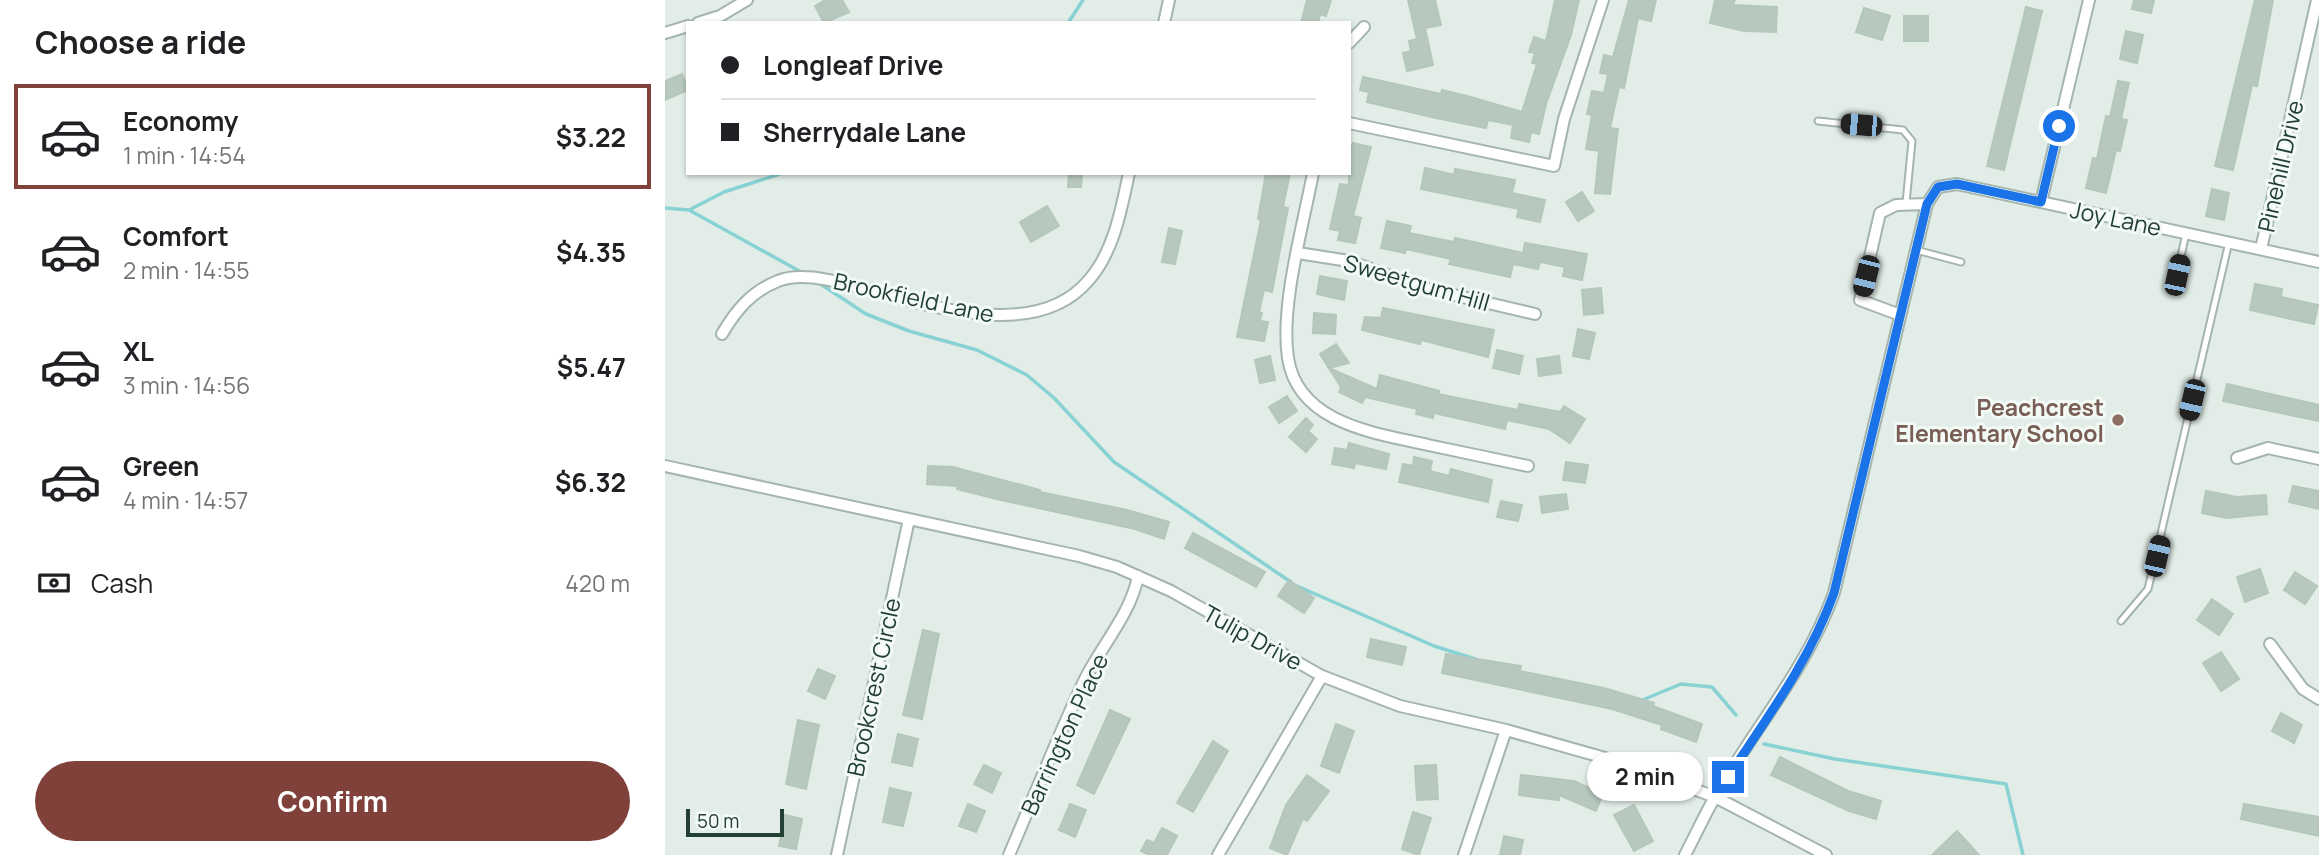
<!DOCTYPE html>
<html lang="en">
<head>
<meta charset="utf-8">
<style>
  :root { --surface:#fff; --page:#f6f6f6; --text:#202124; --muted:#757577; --line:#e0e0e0; --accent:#80413b }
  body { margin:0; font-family:Manrope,sans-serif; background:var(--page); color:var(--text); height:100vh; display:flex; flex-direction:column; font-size:26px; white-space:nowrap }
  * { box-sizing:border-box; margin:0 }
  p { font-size:23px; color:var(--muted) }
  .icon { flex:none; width:38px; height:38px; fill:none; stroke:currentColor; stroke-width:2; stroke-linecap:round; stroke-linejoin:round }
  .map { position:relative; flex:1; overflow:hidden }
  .details { display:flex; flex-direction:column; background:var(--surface); width:665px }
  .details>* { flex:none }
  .guide { position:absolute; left:21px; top:21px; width:665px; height:154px; border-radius:0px; box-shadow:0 2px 5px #0004; display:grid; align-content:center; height:154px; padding:0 35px; background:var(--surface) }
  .scale { position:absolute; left:21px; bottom:18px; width:98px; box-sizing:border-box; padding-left:7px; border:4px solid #213f33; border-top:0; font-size:19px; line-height:24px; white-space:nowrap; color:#213f33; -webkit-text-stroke:5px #f3f9f5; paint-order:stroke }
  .end { position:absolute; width:32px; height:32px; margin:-16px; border:9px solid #1a73e8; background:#fff; box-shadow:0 0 0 4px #fff }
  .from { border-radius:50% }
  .bubble { position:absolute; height:49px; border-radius:24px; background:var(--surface); box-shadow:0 2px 5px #0004; font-size:23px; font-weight:700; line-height:49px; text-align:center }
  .car { position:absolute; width:21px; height:42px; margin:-21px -10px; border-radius:9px; box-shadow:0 0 5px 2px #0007; background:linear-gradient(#222 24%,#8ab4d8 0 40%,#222 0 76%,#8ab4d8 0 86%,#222 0) }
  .guide b { display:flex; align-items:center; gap:24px; height:66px; font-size:26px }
  .guide b+b { border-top:2px solid var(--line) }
  .guide i { width:18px; height:18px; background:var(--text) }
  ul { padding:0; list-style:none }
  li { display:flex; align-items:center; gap:21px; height:105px; margin:0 14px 10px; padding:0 21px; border:4px solid transparent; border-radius:0px }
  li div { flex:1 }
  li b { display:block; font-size:26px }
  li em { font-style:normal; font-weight:700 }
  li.on { border-color:var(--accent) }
  li>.icon { width:63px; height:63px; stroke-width:1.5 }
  h2 { padding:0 35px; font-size:32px; line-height:84px }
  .pay { display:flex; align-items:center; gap:18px; height:77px; padding:0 35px; font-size:26px }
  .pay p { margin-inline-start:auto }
  .primary-button { display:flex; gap:14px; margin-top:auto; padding:14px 35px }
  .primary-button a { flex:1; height:80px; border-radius:42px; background:var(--accent); color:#fff; font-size:28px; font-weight:700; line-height:80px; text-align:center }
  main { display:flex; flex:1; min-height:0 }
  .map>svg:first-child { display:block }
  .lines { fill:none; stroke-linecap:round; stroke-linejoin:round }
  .stream { stroke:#88d2d4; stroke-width:3.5 }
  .building { fill:#b7c8bf; stroke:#b4c7bd; stroke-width:2 }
  .lane-casing { stroke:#a4b5ad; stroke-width:9 }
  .street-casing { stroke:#a4b5ad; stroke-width:14 }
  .lane { stroke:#fff; stroke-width:5 }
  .street { stroke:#fff; stroke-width:10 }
  .route { stroke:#1a73e8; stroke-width:9 }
  .education-dot { fill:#8d6e63; stroke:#f3f9f5; stroke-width:2.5 }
  .labels { text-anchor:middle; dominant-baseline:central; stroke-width:6; stroke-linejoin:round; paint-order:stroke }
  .street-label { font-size:23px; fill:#213f33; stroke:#f3f9f5 }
  .education-label { font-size:23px; font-weight:bold; fill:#785e54; stroke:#f3f9f5; text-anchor:end }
</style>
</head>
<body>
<main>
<section class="details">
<h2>Choose a ride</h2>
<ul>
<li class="on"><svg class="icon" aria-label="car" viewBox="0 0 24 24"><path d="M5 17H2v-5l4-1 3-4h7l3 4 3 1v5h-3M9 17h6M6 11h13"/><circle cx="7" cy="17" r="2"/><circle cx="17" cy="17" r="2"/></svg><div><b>Economy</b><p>1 min · 14:54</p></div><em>$3.22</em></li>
<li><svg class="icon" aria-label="car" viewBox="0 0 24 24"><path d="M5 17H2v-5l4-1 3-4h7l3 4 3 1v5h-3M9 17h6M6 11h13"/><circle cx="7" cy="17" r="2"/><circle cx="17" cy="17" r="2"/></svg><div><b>Comfort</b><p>2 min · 14:55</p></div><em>$4.35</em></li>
<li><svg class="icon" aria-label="car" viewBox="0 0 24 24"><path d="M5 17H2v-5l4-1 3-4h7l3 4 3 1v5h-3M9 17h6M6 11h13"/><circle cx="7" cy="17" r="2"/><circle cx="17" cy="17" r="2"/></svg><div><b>XL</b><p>3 min · 14:56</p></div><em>$5.47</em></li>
<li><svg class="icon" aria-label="car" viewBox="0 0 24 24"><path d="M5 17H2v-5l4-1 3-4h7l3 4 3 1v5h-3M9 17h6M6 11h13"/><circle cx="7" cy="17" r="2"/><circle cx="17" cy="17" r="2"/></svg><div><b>Green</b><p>4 min · 14:57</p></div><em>$6.32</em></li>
</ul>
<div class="pay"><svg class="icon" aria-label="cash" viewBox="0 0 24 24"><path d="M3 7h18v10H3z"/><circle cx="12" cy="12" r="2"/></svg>Cash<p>420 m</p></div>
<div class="primary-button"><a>Confirm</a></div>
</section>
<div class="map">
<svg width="1654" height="855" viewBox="0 0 1654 855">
  <rect width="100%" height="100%" fill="#e2ede7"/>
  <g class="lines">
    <!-- stream -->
    <path class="stream" d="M403,23L418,0
      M0,208L24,210L59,192L118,173
      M24,210L138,273
      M151,281L201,314L244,331L312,350L362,375L389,398L449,462L626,582
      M632,586L769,646L810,659
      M975,701L1016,684L1047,687L1071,715
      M1099,744L1170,759L1341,784L1358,855"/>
  </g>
  <!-- building -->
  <path class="building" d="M160,0H177L184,12L159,23L150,6Z
    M642,0H666L661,16L655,14L653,23H636Z
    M743,0H770L776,25L760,28L768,65L742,71L738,53L746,51L744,41L752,39Z
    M890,0H914L906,35L881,104L874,134L866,132L864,142L846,138L848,125L823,120L821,128L771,118L702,102L704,92L695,90L698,77L776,94L777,90L802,96L857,112L872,64L867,63L870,53L864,52L869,37L881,41Z
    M964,0H991L986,21L973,18L959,88L954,87L945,128L953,129L945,194L930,193L934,151L921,149L927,115L922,114L927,91L939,93L943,74L935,73L939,55L948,57Z
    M1050,0H1070L1068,5L1112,7L1111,32L1079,31L1045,23Z
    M1469,0H1489L1486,13L1467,9Z
    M1590,0H1608L1592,86L1587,85L1568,170L1550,166Z
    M1361,7L1377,11L1339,170L1322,166Z
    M1199,8L1225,16L1217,40L1191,32Z
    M1239,16H1263V41H1239Z
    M1461,31L1478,35L1472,63L1455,59Z
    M17,74L23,90L0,100V81Z
    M1453,81L1464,83L1456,119L1462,120L1455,151L1451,150L1441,193L1421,188L1428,158L1432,159L1441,116L1445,117Z
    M688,143L706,147L688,216L696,218L690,243L673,240L675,231L665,229L675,184L684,185V152Z
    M760,168L789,175L790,169L850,180L847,193L880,200L875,222L852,217L854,209L756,189Z
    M404,173H417L416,187H403Z
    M601,173H625L618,207L623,208L607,292L599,290L594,312L597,313L595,321L603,322L599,341L572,337L596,220L593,219Z
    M1547,189L1564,193L1559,220L1541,216Z
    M917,192L929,211L913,221L901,202Z
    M382,206L394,226L366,242L355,222Z
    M722,221L746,226L744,233L789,242L790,238L858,253L860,243L922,254L917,280L898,276L900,267L875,262L873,269L848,264L845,277L784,264L786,259L741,249L740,253L716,248Z
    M504,228L517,231L510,264L497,262Z
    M655,276L682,281L679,300L652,294Z
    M1590,284L1617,289L1616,297L1653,305L1649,324L1585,310Z
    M936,288L938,313L919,315L917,290Z
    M718,308L829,330L823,357L756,340L755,344L697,330L700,317L716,318Z
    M649,313L671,315L670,334L648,333Z
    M913,329L930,333L924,359L908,356Z
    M671,344L684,363L664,368L712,389L715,375L774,391L773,394L853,410L854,404L895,412L899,406L920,419L905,443L884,429L842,420L840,429L769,413L768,418L751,414L752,409L700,397L697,403L674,392L676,387L655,354Z
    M832,350L858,356L854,374L828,368Z
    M605,356L610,380L595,383L590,360Z
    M894,356L896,373L874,376L872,359Z
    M1562,384L1654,405V421L1558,401Z
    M622,396L632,411L614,423L604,407Z
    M641,418L648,425L643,431L652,439L641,452L624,437Z
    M684,443L724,454L721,469L690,463L689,468L667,464L670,448L682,450Z
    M749,457L767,461L765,471L784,476L786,469L827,480L823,502L734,482L738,464L748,466Z
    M901,462L923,465L920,483L898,480Z
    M263,466L288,467L375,490V492L462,510L504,522L499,539L470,529L336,500L292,489L293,486L262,484Z
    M1628,486L1654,491V509L1624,502Z
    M1541,491L1572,497L1601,495L1602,514L1561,518L1537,513Z
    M901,494L903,509L877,513L875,497Z
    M836,501L857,505L853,521L832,517Z
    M528,533L600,572L591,587L520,548Z
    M1595,569L1603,593L1580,602L1572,577Z
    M1630,572L1652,586L1640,604L1619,590Z
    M624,580L649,598L639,613L613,596Z
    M1547,599L1568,614L1554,635L1532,620Z
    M258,630L274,634L257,719L238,715Z
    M706,639L741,647L737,665L702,657Z
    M1556,652L1574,679L1556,691L1538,663Z
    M781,654L856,666L855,671L939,688L989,703L988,706L1037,724L1031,742L996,729L997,725L947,709L777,673Z
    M153,669L170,676L160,699L143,691Z
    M445,710L465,719L429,794L412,785Z
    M1616,713L1637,725L1629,743L1607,731Z
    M133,720L154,725L141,789L121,784Z
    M671,724L689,731L674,773L656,766Z
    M233,734L253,739L247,766L227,762Z
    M548,741L563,751L528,812L512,803Z
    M1115,757L1183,791L1216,801L1211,819L1184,811L1106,775Z
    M319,765L336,773L327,793L309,784Z
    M771,765L773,799L752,800L750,766Z
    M642,775L664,791L642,821L638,818L622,855L605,848L621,805Z
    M856,775L909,781L938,794L931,811L894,795V800L854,795Z
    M225,788L246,793L238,826L218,822Z
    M303,804L320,811L311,832L294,826Z
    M405,804L421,810L410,837L394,830Z
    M1579,804L1654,817V836L1576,819Z
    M969,805L988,841L969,851L949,815Z
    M748,812L766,818L754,855L737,849Z
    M120,815L137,819L131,849L114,846Z
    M497,828L512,836L502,855H485L476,851L482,840L489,843Z
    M1292,831L1314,855H1267Z
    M839,836L858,840L855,855H835Z"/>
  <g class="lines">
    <defs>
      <path id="lane" d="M1153,121L1238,130L1247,141L1241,203
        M1251,250L1296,262
        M1512,275L1521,233
        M1456,621L1483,589L1564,242"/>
      <path id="street" d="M33,23L55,16L82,0
        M499,23L504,0
        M0,33L23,26
        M684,43L699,27
        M684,123L889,166L899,119L938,0
        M648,173C638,226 615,306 623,358C633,424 711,433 763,445C796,452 830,459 863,466
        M1376,202L1424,0
        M1596,249L1652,0
        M633,253L684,261L759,288L870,314
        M1235,315L1195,300L1215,213L1231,205L1262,204
        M57,334C71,310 87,291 113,281C134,272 165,280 186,285C254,302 368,345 423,281C449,252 456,210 464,173
        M1572,458L1603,448L1654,459
        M0,466L414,556L452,567L506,591L657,676L735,706L841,730L965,765L1050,797L1161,855
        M1605,644L1638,689L1654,699
        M172,855L244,519
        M344,855C369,797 392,738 419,681C436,646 466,614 473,576
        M553,855L657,676
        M799,855L841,730
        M1020,855C1030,836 1039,816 1050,797C1089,728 1142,669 1169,593L1262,204L1273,187L1292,184L1654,262"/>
    </defs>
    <!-- lane casing -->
    <use href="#lane" class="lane-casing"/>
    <!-- street casing -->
    <use href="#street" class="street-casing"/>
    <!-- lane -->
    <use href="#lane" class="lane"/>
    <!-- street -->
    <use href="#street" class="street"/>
  </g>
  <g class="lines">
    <!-- route -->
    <path class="route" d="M1063,777C1102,718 1145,660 1169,593L1262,204L1273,187L1292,184L1376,202L1394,126"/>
  </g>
  <!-- markers -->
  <circle class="education-dot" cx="1453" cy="420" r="7"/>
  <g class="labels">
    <!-- street labels -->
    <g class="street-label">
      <text transform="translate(1615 166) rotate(-77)">Pinehill Drive</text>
      <text transform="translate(1451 218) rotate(12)">Joy Lane</text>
      <text transform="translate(752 282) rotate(16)">Sweetgum Hill</text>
      <text transform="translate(249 297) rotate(12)">Brookfield Lane</text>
      <text transform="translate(588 637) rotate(29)">Tulip Drive</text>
      <text transform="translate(208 687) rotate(-78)">Brookcrest Circle</text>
      <text transform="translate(399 734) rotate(-65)">Barrington Place</text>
    </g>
    <!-- education labels -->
    <g class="education-label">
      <text x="1439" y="407">Peachcrest<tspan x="1439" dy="26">Elementary School</tspan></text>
    </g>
  </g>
</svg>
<div class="scale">50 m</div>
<i class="end from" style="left:1394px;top:126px"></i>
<i class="end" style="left:1063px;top:777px"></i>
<div class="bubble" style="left:922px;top:752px;width:116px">2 min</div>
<i class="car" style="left:1196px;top:125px;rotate:275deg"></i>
<i class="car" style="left:1512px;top:275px;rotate:12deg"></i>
<i class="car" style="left:1201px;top:276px;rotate:194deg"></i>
<i class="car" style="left:1527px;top:400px;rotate:193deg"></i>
<i class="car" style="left:1492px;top:556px;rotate:13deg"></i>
<div class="guide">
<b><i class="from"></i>Longleaf Drive</b>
<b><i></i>Sherrydale Lane</b>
</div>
</div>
</main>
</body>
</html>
